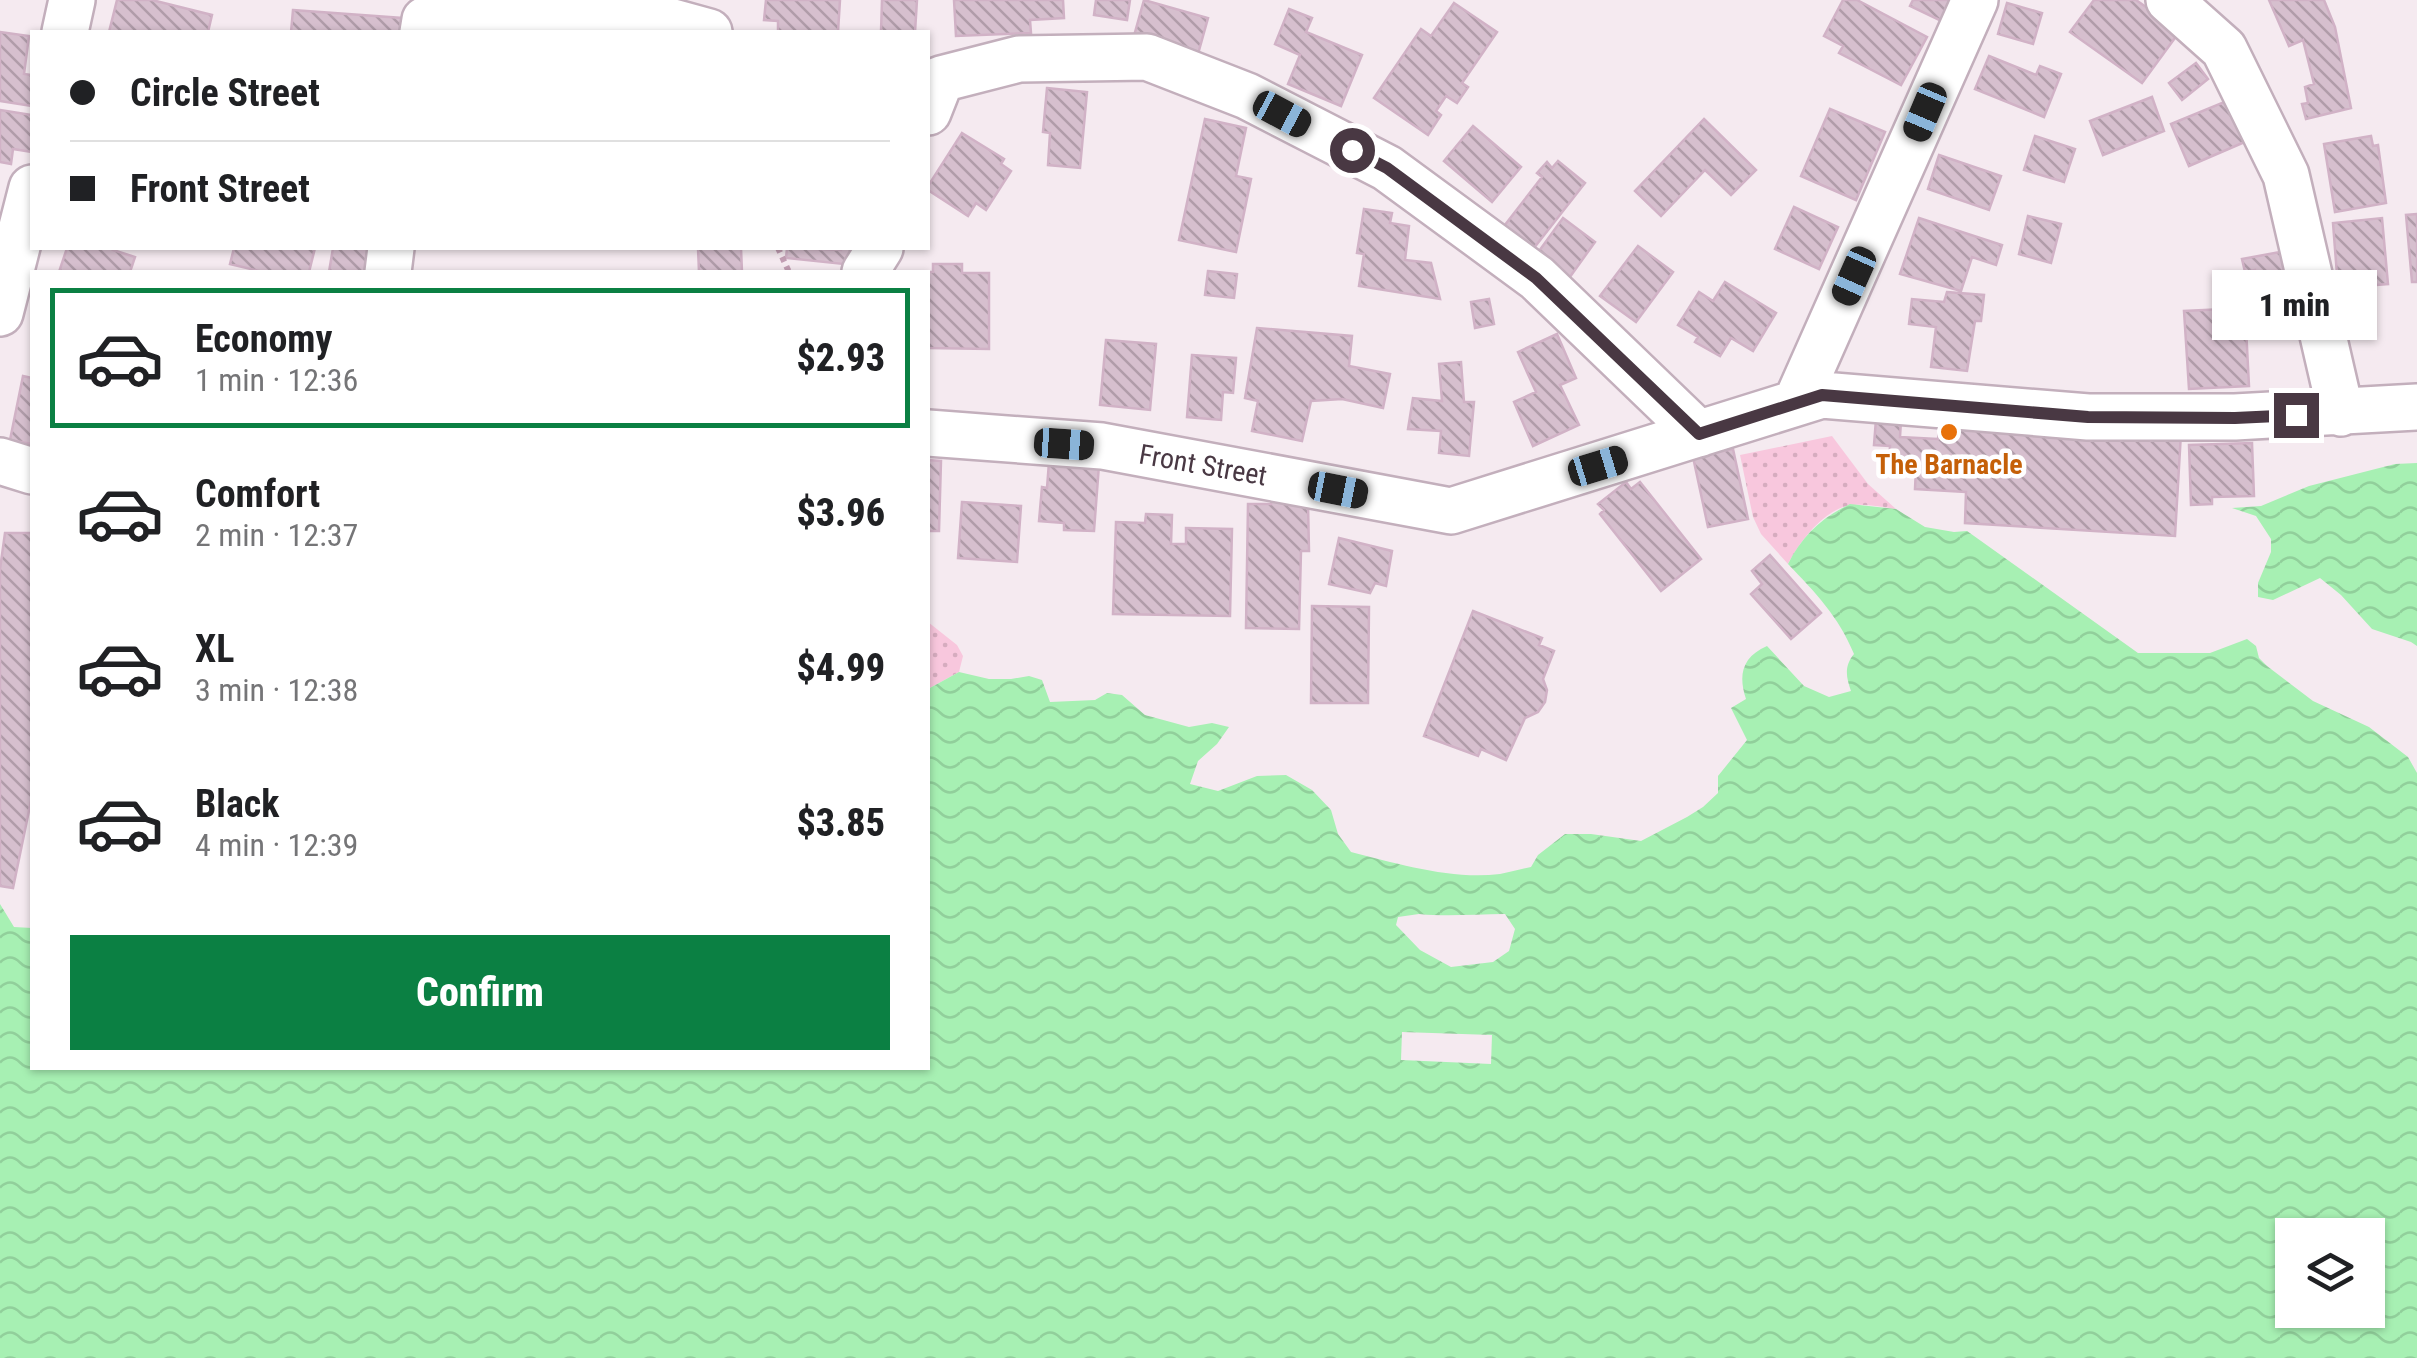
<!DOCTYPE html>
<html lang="en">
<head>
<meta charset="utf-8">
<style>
  :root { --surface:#fff; --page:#f2f2f2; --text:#202124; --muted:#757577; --line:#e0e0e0; --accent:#0b8043 }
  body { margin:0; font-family:"Roboto Condensed",sans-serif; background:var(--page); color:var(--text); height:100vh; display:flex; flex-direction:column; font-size:38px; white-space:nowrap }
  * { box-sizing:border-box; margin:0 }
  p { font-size:32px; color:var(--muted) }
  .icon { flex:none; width:55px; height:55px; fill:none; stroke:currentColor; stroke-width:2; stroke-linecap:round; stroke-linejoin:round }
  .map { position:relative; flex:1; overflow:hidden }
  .panel { position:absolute; left:30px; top:270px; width:900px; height:800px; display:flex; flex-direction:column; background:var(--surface); border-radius:0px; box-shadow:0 2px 8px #0004 }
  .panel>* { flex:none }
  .hud { position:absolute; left:30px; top:30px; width:900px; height:220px; border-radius:0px; box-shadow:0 2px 8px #0004; display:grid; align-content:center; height:220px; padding:0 40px; background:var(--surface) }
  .controls { position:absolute; left:2275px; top:1218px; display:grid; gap:20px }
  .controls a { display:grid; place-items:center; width:110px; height:110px; border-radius:0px; background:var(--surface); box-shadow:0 2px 8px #0004; font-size:50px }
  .end { position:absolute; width:45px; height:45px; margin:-22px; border:12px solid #493843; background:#fff; box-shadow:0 0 0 5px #fff }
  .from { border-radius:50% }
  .bubble { position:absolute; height:70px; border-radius:0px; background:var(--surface); box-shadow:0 2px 8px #0004; font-size:32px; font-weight:800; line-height:70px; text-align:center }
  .car { position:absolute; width:30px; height:60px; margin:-30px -15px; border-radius:12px; box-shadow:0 0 8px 2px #0007; background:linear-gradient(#222 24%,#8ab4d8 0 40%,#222 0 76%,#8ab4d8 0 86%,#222 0) }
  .hud b { display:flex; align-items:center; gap:35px; height:95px; font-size:38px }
  .hud b+b { border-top:2px solid var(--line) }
  .hud i { width:25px; height:25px; background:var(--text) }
  ul { padding:18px 0 0; list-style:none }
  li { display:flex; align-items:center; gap:30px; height:140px; margin:0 20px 15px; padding:0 20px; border:5px solid transparent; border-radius:0px }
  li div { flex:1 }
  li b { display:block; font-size:38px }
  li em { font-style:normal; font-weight:800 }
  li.on { border-color:var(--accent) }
  li>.icon { width:90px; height:90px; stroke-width:1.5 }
  .button { display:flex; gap:20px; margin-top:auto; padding:20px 40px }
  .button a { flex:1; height:115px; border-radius:0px; background:var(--accent); color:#fff; font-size:40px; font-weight:800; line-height:115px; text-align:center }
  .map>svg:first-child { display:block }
  .sand { fill:url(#sand-dots) }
  .water { fill:url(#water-waves); fill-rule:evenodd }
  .pier { fill:#f5eaf0 }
  .building { fill:url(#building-back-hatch); stroke:#d1b2c6; stroke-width:2.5 }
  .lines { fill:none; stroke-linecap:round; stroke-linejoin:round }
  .street-casing { stroke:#c3afbc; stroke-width:50 }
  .path { stroke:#c29eb3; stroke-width:6; stroke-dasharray:5 5; stroke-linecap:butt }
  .street { stroke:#fff; stroke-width:45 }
  .route { stroke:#493843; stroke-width:12 }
  .food-dot { fill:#e8710a; stroke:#fff; stroke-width:4 }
  .labels { text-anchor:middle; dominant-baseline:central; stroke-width:9; stroke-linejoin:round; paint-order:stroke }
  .food-label { font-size:28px; font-weight:bold; fill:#c56008; stroke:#fff }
  .street-label { font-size:28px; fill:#493843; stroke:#fff }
</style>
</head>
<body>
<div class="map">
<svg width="2417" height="1358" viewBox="0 0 2417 1358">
  <defs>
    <pattern id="sand-dots" width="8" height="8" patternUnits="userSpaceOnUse" patternTransform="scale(2.5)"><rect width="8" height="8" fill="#f8c7dd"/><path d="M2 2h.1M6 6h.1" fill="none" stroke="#d6acbf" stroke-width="1.8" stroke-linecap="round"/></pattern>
    <pattern id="water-waves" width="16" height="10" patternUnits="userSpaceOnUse" patternTransform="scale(2.5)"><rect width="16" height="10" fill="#a7f0b3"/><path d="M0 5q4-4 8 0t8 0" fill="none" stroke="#91cf9b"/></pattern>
    <pattern id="building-back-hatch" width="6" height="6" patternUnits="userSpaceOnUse" patternTransform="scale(2.5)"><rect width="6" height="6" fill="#d6bfce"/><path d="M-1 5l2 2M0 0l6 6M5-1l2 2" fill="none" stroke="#b09ca9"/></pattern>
  </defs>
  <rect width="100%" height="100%" fill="#f5eaf0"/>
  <!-- sand -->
  <path class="sand" d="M1832,436L1868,484L1896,509C1882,507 1868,504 1854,505C1826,506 1800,541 1788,564L1761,534L1753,517L1740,455Z
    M928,622L957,645L963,656L959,672L928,689Z"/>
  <!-- water -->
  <path class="water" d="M2417,463V646L2411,642L2372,629L2341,595L2320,578L2273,600L2258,597V583L2271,552V539L2256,516L2232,508L2261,506L2309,486L2395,464Z
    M1850,504L1896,509L1925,527L1954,532L1967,531L2138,653H2210L2247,639L2256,646L2259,658L2267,666L2313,701L2369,727L2408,757L2417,773V1358H0V904L14,927L32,928V1068H928V689L959,672L989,679H1011L1029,676L1042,680L1050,702L1095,700L1107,693L1122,695L1145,715L1189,727L1212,723L1229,727L1217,744L1198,761L1190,784L1218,791L1257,776L1286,775L1312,790L1331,810L1338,834L1351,852C1399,864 1451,880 1500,874C1511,872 1521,869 1531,867L1538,855L1565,834H1591L1641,841L1687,817L1703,807L1718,793V776L1747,740L1731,708L1746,699C1738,675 1742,657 1767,646L1804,686L1829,697L1851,691C1846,677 1844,666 1854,654C1839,617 1815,592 1788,564C1802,536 1821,518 1850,504ZM1419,914C1448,917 1476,914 1505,914L1515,929L1509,951L1493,962L1451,967L1420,950L1396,925L1398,917ZM2292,1235H2368V1310H2292Z"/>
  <!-- pier -->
  <path class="pier" d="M1402,1032L1492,1035L1491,1064L1401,1060Z"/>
  <!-- building -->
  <path class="building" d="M117,0H152L212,15L208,32H109Z
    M766,0H840L838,32H778V21L764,20Z
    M882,0H917L915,32H881Z
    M954,0H1063L1064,18L1030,20L1031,33L956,36Z
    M1096,0H1130L1127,20L1094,15Z
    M1144,0L1208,18L1198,54L1134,36Z
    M1843,0H1857L1927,37L1901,85L1839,53L1843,46L1824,36Z
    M1913,0H1965L1952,26L1910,6Z
    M2094,0H2136L2180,31L2142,83L2070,32Z
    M2269,0H2324L2335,27L2351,108L2306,119L2302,104L2308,103L2305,87L2314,84L2303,40L2289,46Z
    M1454,3L1497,32L1462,83L1468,87L1457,103L1446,96L1436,111L1441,115L1428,135L1374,98L1421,29L1431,36Z
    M2007,3L2042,13L2033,44L1998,34Z
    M1289,9L1312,18L1306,32L1362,55L1341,106L1288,84L1300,55L1275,44Z
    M293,10L402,18L400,32H291Z
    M0,32L29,36L24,74L32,75V106L0,101Z
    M1989,56L2036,75L2040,66L2061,74L2044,117L1975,89Z
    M2196,63L2208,79L2182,100L2169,83Z
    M1047,88L1087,92L1080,168L1048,165L1050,133L1043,132Z
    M2152,97L2164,131L2103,155L2090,121Z
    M2229,100L2247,141L2189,166L2171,124Z
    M1830,109L1885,132L1856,200L1801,176Z
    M0,110L32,115V152L13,149L11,164L0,162Z
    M1205,119L1246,128L1236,176L1251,179L1236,252L1179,240Z
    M1704,119L1756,170L1731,195L1705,170L1661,216L1635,191Z
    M1473,126L1521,167L1492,202L1444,161Z
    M962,133L1004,159L1001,164L1011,171L986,210L976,203L968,216L928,190V186Z
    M2035,136L2075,149L2064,182L2024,170Z
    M2371,136L2373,146L2378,145L2386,203L2335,212L2324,144Z
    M1939,155L2001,176L1989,210L1928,189Z
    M1558,161L1585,183L1530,253L1501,230L1542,177L1537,173L1547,162L1552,168Z
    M1794,207L1838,227L1819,269L1775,249Z
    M1364,209L1392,213L1390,223L1409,226L1405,260L1431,263L1440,299L1359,286L1364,254L1357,253Z
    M2417,214V282H2412L2406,215Z
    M2028,216L2061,224L2051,263L2019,254Z
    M1563,218L1595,242L1567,281L1534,258Z
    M1919,218L2002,245L1996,265L1972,257L1961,291L1900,274Z
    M2382,218L2388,284L2338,288L2333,223Z
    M1638,246L1673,272L1636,322L1600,296Z
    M67,248H114L113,250L135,257L130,272H59Z
    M234,248H315L309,272H263L230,264Z
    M333,248H371L368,272H329Z
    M698,248H741L742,272H699Z
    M787,248L841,250V248H855L853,265L786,258Z
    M2291,250L2302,315L2264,322L2255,270L2245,272L2242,259Z
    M933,264H962V273H989V349L928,348V272H907H933Z
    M1208,271L1237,274L1234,298L1205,295Z
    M1725,282L1776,313L1753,351L1731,338L1720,356L1695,342L1698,337L1678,325L1699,292L1713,301Z
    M1947,292L1984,295L1981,321H1975L1967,371L1931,367L1936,327L1909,324L1912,299L1944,302Z
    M1489,299L1494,324L1475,328L1471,302Z
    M2245,308L2249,386L2189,389L2184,311Z
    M1257,328L1352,336L1349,366L1390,374L1383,408L1342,399L1311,401L1302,441L1252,431L1258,401L1245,398Z
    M1557,334L1576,378L1560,385L1579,425L1533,446L1514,402L1536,392L1518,352Z
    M1106,340L1156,344L1150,410L1100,405Z
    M1192,355L1236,358L1233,393L1223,392L1221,420L1187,417Z
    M1461,362L1464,402H1474L1469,456L1439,453L1441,431L1408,429L1413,398L1442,401L1439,364Z
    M23,376L32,378V444L10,440Z
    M1876,419L1901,421L1900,437L1938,439L1940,420L2181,433L2175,536L1965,523L1966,492L1915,489L1916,467L1889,465L1890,446L1874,445Z
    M2252,443L2254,496L2212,497V504L2191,505L2189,445Z
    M1733,449L1748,519L1708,527L1693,457Z
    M928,460L941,461L939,531H928Z
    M1049,462L1099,465L1094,531L1064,530V523L1039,521L1042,487L1047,488Z
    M1626,482L1631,489L1640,482L1701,559L1661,591L1600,514L1604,510L1598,504Z
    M1272,497L1308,503L1309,551H1301L1299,629L1246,628L1248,504H1271Z
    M962,502L1021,506L1017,562L958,558Z
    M1146,514L1172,515L1171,544H1186V528L1232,529L1230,616L1113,614L1116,522L1145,523Z
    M5,533H32V796L13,888L0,886V569Z
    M1339,538L1392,551L1386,586L1375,583L1370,593L1329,584Z
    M1770,555L1821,613L1791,639L1751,594L1762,584L1752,571Z
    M1312,606L1369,607L1368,703H1311Z
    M1473,611L1542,638L1539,645L1554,651L1543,679L1547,690L1545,702L1538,712L1525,718L1506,760L1481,749L1478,756L1424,736Z"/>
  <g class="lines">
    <defs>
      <path id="street" d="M2169,0L2224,49L2286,175L2341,413
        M65,32L72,0
        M423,32L425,20L618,7L709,32
        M928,112L941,79L1019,59L1147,57L1247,96L1387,168L1537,278L1699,434
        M388,272L391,248
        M865,272L880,248
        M0,313L32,188
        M1796,403L1975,0
        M928,433L1102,446L1451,511L1822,395L2088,417H2235L2417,407
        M0,461L32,471"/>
    </defs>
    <!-- street casing -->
    <use href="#street" class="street-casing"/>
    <!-- path -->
    <path class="path" d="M778,248L789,272"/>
    <!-- street -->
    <use href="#street" class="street"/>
  </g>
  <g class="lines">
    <!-- route -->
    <path class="route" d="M1352,150L1387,168L1536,278L1699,434L1822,395L2088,417L2235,418L2296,415"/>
  </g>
  <!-- markers -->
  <circle class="food-dot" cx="1949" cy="432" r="10"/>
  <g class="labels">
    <!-- food labels -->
    <g class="food-label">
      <text x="1949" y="464">The Barnacle</text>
    </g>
    <!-- street labels -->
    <g class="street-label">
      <text transform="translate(1203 465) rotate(10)">Front Street</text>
    </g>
  </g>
</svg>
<div class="controls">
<a><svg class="icon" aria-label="layers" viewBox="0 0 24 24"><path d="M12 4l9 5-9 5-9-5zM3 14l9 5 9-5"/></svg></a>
</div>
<i class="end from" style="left:1352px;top:150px"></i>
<i class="end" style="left:2296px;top:415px"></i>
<div class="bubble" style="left:2212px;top:270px;width:165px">1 min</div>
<i class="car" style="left:1925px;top:112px;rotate:203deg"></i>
<i class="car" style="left:1282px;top:114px;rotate:118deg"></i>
<i class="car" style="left:1854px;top:276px;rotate:204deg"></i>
<i class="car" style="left:1064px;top:444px;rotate:94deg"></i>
<i class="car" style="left:1598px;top:466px;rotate:73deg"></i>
<i class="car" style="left:1338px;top:490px;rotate:101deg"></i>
<div class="hud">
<b><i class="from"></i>Circle Street</b>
<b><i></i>Front Street</b>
</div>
<section class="panel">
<ul>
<li class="on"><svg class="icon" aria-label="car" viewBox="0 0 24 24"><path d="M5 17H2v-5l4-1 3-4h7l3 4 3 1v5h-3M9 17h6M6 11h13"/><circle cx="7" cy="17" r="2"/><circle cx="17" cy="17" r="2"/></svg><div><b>Economy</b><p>1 min · 12:36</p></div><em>$2.93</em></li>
<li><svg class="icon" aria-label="car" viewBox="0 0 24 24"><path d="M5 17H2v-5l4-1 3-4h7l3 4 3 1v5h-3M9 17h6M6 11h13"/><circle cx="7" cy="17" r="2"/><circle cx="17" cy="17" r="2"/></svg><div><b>Comfort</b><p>2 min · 12:37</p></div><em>$3.96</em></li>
<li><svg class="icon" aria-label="car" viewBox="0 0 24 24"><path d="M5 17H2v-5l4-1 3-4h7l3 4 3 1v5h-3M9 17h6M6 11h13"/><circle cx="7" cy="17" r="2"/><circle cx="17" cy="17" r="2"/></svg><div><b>XL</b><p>3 min · 12:38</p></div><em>$4.99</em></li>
<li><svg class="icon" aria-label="car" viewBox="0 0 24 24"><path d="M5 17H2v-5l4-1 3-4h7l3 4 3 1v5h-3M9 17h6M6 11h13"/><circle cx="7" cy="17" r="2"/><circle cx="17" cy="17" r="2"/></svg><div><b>Black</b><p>4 min · 12:39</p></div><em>$3.85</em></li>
</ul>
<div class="button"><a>Confirm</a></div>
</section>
</div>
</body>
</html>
